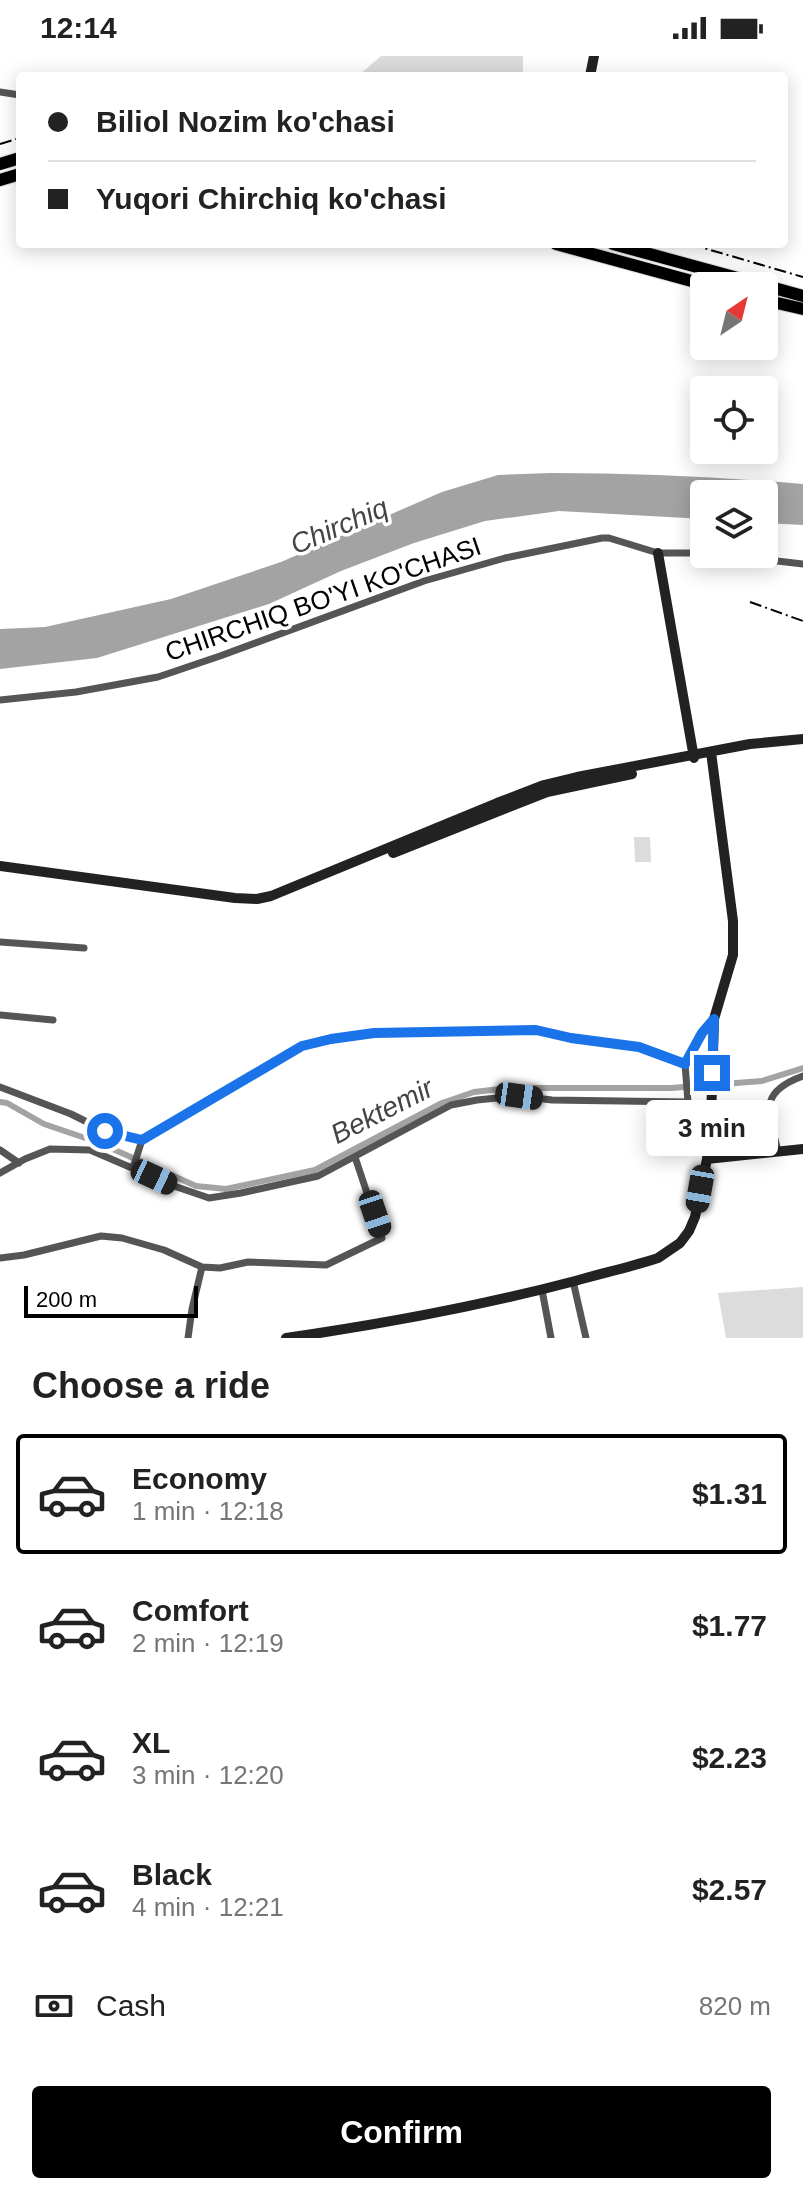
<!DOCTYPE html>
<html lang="en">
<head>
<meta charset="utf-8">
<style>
  :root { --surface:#fff; --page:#f2f2f2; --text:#222; --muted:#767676; --line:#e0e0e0; --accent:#000 }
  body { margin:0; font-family:Arial,sans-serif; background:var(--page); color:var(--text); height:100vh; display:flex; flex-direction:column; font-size:30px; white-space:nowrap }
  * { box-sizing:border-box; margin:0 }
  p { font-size:26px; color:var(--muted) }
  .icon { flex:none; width:44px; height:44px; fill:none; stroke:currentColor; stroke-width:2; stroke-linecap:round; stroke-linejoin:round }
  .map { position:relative; height:1282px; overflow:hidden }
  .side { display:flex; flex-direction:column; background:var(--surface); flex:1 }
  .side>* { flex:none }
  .top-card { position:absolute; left:16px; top:16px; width:772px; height:176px; border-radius:8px; box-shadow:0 4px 20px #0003; display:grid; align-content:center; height:176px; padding:0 32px; background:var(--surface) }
  .needle { width:52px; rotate:35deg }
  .fabs { position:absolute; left:690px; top:216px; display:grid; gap:16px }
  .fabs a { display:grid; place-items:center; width:88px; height:88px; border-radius:8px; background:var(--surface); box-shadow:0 4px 20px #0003; font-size:40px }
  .scale { position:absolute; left:24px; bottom:20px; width:174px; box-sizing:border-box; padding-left:8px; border:4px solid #000; border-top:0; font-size:22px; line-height:28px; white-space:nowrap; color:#000; -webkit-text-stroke:6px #fff; paint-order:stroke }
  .end { position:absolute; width:36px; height:36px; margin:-18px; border:10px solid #1a73e8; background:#fff; box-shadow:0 0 0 4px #fff }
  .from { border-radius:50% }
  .bubble { position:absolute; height:56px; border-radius:8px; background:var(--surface); box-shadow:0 4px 20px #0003; font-size:26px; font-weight:800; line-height:56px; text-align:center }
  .car { position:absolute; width:24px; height:48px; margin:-24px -12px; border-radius:10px; box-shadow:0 0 6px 2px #0007; background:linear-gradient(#222 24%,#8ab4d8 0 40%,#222 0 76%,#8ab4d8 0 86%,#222 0) }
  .top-card b { display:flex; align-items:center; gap:28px; height:76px; font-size:30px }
  .top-card b+b { border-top:2px solid var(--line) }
  .top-card i { width:20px; height:20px; background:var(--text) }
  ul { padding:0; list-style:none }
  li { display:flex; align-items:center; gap:24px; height:120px; margin:0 16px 12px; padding:0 16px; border:4px solid transparent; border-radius:8px }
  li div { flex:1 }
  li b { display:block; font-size:30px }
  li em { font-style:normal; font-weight:800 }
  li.current { border-color:var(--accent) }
  li>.icon { width:72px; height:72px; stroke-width:1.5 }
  h2 { padding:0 32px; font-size:36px; line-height:96px }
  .pay { display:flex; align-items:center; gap:20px; height:88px; padding:0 32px; font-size:30px }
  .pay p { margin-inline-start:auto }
  .primary-button { display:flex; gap:16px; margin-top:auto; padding:16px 32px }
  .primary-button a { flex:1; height:92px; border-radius:8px; background:var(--accent); color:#fff; font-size:32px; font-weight:800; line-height:92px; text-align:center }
  .status { display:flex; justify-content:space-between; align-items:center; height:56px; padding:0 40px; background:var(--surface); direction:ltr }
  .status svg { height:22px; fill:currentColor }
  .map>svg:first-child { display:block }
  .green { fill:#dcdcdc }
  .water { fill:#a3a3a3 }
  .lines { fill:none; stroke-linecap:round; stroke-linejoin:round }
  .canal { stroke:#a3a3a3; stroke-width:6 }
  .highway-casing { stroke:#dbdbdb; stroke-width:14 }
  .street { stroke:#555; stroke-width:7 }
  .secondary { stroke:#222; stroke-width:10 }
  .highway { stroke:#000; stroke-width:12 }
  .rail { stroke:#000; stroke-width:2; stroke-dasharray:12 4 2 4; stroke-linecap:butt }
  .route { stroke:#1a73e8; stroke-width:10 }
  .labels { text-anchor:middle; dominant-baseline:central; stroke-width:7; stroke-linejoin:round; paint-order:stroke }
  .street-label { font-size:26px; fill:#000; stroke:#fff }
  .water-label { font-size:28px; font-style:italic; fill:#444; stroke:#fff }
</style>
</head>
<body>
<div class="status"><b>12:14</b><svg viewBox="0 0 49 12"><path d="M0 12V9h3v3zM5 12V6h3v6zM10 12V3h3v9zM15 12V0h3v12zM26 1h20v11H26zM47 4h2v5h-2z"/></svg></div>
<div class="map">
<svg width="803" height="1282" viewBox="0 0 803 1282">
  <rect width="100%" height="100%" fill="#fff"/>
  <!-- green -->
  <path class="green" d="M381,0H523V20H358Z
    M634,781H650L651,806H635Z
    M803,1231V1282H726L718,1237Z"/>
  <!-- water -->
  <path class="water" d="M551,417C635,417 719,421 803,428V469L764,467V438H704V463L559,455L485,465L414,487L341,515L269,548L97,602L0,613V573L45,571L171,543L281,506L442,436L498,419Z"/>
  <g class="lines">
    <!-- canal -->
    <path class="canal" d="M0,1046L7,1047L44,1068L97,1086L196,1130L226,1133L315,1114L442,1047L474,1036L509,1032H671L762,1025L803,1012"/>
    <defs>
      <path id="highway" d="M0,108L20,102
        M0,124L20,118
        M556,188L710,230
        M613,188L803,240
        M764,244L803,253"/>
    </defs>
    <!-- highway casing -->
    <use href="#highway" class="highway-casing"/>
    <!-- street -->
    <path class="street" d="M0,36L20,39
      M715,498L803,508
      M0,644L76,636L158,621L220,600L424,525L505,502L602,482H609L658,497H704
      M0,886L84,892
      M0,959L53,964
      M0,1031L71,1058L105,1075L142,1084L302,990L331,983L374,977L536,974L571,982L639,991L685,1008
      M709,1088L695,1069L688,1046L685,1008L702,977L713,964
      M0,1094L19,1107
      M778,1095C769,1058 756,1037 803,1020
      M133,1112L142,1084
      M0,1117L25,1103L50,1093L90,1094L174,1130L209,1142L241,1137L318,1120L451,1049L477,1044L519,1040L552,1044L688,1046
      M0,1202L24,1199L101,1180L122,1182L164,1194L202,1211L220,1212L248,1206L326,1209L382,1182L355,1101
      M573,1225L586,1282
      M542,1234L551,1282
      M188,1282L192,1253L202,1211"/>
    <!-- secondary -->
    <path class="secondary" d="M590,20L594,0
      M658,497L694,702
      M393,797L547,736L632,718
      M0,810L235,842L257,843L271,840L497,747L544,729L577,721L750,688L803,683
      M707,1103L803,1093
      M286,1282C384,1268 480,1250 575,1225C603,1217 631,1211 658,1202L680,1187L689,1175L695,1161L707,1103L711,1065L714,963L733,899V865L711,696"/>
    <!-- highway -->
    <use href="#highway" class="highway"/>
    <!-- rail -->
    <path class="rail" d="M0,88L20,82
      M690,188L803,221
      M750,546L803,565"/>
  </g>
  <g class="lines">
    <!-- route -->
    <path class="route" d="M105,1075L142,1084L302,990L331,983L374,977L536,974L571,982L639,991L685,1008L702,977L714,963L712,1017"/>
  </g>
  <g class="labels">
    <!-- street labels -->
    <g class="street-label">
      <text transform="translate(323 543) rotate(-19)">CHIRCHIQ BO'YI KO'CHASI</text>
    </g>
    <!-- water labels -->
    <g class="water-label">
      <text transform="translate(339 470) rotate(-23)">Chirchiq</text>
      <text transform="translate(382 1055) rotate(-27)">Bektemir</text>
    </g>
  </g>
</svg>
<div class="fabs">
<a><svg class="needle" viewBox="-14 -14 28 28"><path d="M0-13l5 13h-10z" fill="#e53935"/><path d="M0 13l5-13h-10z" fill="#767676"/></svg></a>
<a><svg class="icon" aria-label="locate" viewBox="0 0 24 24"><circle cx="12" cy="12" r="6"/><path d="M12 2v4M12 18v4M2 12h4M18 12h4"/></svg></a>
<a><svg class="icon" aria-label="layers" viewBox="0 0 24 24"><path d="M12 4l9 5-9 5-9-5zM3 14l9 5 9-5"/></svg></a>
</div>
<div class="scale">200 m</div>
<i class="end from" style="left:105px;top:1075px"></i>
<i class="end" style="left:712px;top:1017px"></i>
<div class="bubble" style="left:646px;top:1044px;width:132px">3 min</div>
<i class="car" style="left:519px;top:1040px;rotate:98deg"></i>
<i class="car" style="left:154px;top:1121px;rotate:115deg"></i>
<i class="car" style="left:700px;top:1133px;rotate:190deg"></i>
<i class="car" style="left:375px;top:1158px;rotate:161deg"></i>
<div class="top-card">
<b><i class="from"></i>Biliol Nozim ko'chasi</b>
<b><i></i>Yuqori Chirchiq ko'chasi</b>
</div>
</div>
<section class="side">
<h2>Choose a ride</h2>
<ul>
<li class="current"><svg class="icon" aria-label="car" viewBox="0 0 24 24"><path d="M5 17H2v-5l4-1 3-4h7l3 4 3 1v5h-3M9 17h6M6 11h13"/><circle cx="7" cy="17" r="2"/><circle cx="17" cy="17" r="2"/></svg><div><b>Economy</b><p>1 min · 12:18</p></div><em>$1.31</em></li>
<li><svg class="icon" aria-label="car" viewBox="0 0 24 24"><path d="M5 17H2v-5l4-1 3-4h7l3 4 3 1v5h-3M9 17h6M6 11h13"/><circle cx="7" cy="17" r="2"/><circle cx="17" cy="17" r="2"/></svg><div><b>Comfort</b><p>2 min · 12:19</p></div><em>$1.77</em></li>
<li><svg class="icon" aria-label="car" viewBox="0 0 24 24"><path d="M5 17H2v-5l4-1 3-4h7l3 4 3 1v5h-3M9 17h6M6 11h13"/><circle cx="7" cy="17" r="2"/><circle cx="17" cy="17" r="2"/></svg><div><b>XL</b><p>3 min · 12:20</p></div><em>$2.23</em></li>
<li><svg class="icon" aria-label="car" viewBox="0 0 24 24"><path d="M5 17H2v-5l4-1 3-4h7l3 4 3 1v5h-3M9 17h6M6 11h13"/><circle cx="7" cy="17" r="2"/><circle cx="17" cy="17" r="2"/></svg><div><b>Black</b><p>4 min · 12:21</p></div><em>$2.57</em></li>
</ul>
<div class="pay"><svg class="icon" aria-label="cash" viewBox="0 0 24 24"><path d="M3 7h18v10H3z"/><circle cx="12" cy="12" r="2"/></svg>Cash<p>820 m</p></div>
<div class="primary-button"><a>Confirm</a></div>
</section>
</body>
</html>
